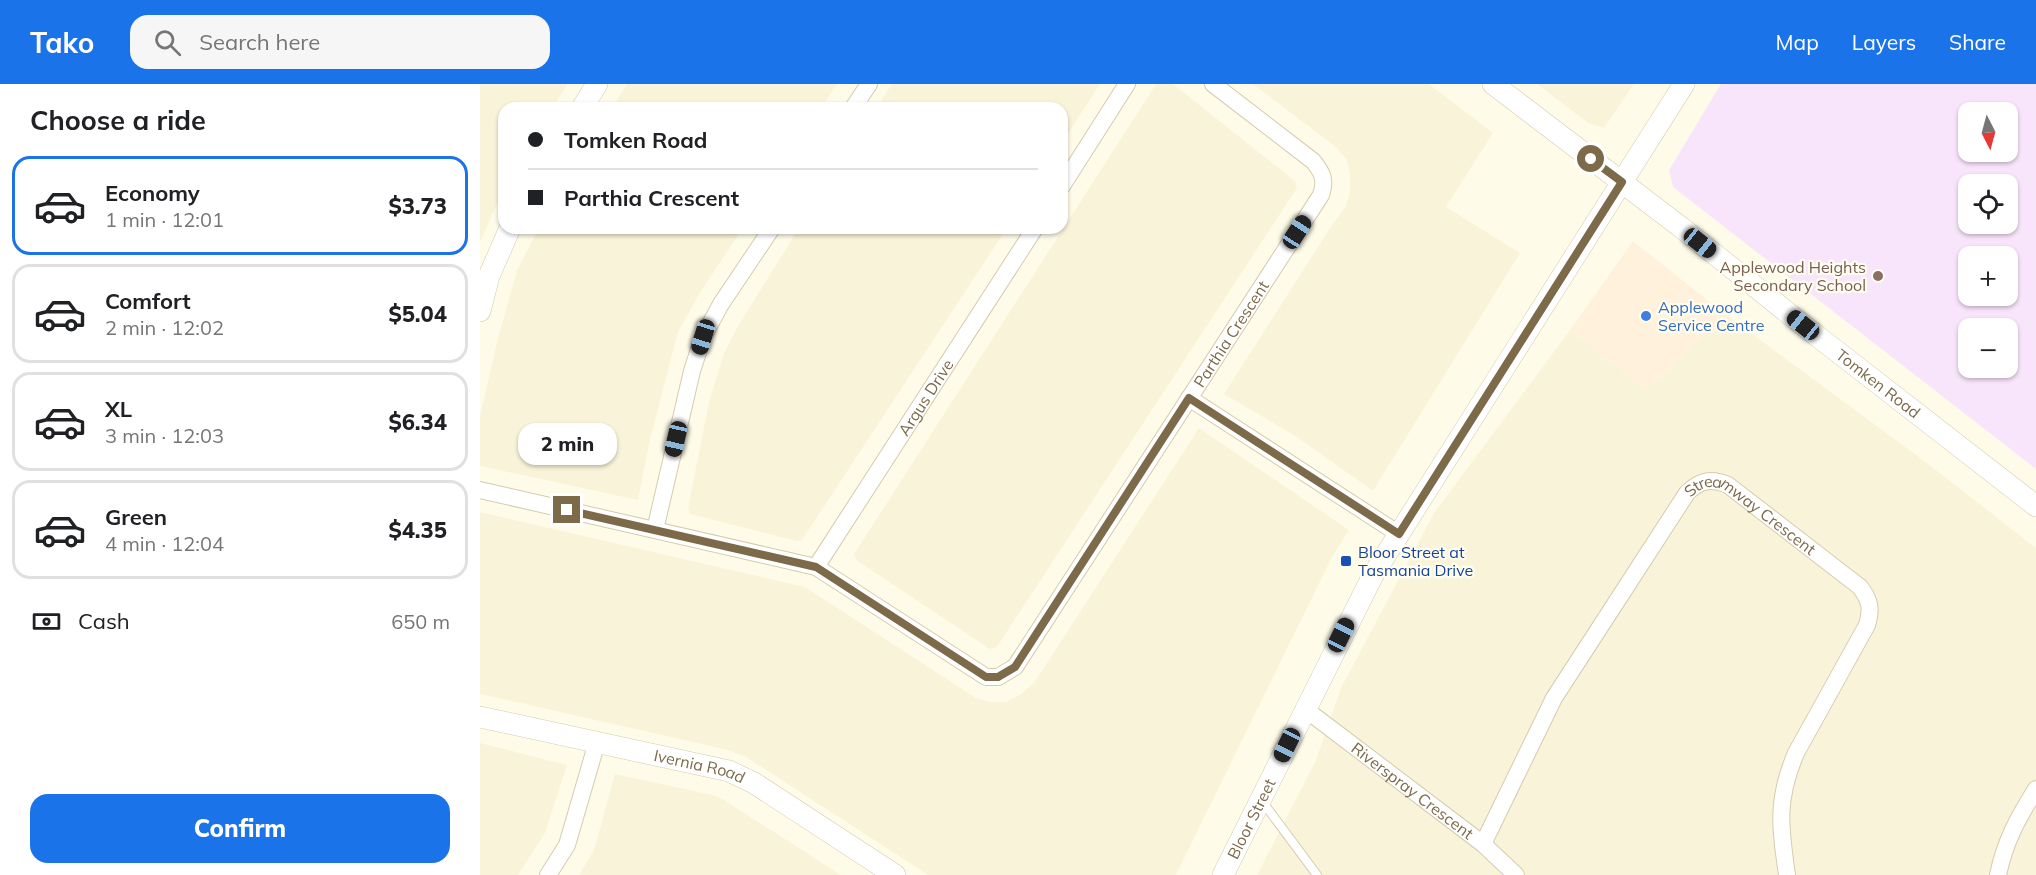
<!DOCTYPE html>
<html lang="en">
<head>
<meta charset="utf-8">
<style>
  :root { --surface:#fff; --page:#f6f6f6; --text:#202124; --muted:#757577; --line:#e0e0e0; --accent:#1a73e8 }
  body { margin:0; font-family:Mulish,sans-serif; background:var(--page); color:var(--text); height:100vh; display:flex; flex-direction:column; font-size:22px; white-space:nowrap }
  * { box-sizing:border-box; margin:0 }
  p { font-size:20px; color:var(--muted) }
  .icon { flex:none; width:33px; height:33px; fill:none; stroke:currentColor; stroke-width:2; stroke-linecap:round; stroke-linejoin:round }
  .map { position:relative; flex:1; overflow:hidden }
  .panel { display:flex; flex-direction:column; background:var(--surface); width:480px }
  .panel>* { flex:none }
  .banner { position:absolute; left:18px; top:18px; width:570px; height:132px; border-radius:18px; box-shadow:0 2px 4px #0004; display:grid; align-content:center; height:132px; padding:0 30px; background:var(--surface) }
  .needle { width:39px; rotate:174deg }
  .controls { position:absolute; left:1478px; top:18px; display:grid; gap:12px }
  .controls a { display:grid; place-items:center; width:60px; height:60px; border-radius:12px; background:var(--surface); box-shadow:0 2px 4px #0004; font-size:30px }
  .end { position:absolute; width:27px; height:27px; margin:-14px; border:8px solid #7c6a49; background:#fff; box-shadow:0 0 0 3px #fff }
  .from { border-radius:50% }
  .bubble { position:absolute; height:42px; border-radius:18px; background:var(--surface); box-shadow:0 2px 4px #0004; font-size:20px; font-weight:800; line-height:42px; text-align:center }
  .car { position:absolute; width:18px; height:36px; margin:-18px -9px; border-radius:8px; box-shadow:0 0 4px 2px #0007; background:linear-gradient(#222 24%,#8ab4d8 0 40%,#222 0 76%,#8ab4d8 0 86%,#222 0) }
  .banner b { display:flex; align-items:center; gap:21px; height:57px; font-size:22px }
  .banner b+b { border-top:2px solid var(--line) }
  .banner i { width:15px; height:15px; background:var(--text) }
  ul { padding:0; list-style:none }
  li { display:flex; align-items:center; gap:18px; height:99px; margin:0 12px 9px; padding:0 18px; border:3px solid var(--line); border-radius:18px }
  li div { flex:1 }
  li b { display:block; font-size:22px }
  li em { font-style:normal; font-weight:800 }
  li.active { border-color:var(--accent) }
  li>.icon { width:54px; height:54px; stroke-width:1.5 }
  h2 { padding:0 30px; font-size:27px; line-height:72px }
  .pay { display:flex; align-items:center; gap:15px; height:66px; padding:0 30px; font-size:22px }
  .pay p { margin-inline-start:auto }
  .action { display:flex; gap:12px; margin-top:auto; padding:12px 30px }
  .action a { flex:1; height:69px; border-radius:18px; background:var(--accent); color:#fff; font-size:24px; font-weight:800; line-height:69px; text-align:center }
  header { display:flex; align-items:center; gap:36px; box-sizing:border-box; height:84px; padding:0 30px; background:var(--accent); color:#fff }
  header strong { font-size:28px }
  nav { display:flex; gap:33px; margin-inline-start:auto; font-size:21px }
  .search { width:420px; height:54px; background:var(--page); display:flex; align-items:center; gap:15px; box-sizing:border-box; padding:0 21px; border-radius:18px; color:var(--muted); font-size:22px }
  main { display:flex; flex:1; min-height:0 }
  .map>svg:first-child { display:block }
  .residential { fill:#f9f4d9 }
  .commercial { fill:#fff1dc }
  .education { fill:#f9e5fb; fill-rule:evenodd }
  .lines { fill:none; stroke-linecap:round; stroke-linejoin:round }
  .service-casing { stroke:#d5cbaf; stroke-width:10 }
  .minor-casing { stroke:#d5cbaf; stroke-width:18 }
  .tertiary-casing { stroke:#d5cbaf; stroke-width:22 }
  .service { stroke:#fff; stroke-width:8 }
  .minor { stroke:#fff; stroke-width:16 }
  .tertiary { stroke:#fff; stroke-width:21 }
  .route { stroke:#7c6a49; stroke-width:8 }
  .education-dot { fill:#8d6e63; stroke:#fffef1; stroke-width:2 }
  .shop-dot { fill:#3f7fe0; stroke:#fffef1; stroke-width:2 }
  .transit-dot { fill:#1a4fb4; stroke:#fffef1; stroke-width:2 }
  .labels { text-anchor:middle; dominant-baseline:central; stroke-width:4.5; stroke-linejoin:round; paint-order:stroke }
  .education-label { font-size:16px; fill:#785e54; stroke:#fffef1; text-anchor:end }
  .shop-label { font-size:16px; fill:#366cbe; stroke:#fffef1; text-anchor:start }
  .street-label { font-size:16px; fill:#7c6a49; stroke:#fffef1 }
  .transit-label { font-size:16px; fill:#164399; stroke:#fffef1; text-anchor:start }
</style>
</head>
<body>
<header>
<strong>Tako</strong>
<div class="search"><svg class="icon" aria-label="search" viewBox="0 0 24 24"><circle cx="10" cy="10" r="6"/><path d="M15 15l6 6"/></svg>Search here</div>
<nav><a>Map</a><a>Layers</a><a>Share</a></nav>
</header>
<main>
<section class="panel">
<h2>Choose a ride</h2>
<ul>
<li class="active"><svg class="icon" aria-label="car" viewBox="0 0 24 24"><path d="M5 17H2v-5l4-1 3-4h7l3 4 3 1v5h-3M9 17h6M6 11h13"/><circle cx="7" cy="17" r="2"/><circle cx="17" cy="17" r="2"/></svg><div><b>Economy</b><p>1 min · 12:01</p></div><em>$3.73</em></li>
<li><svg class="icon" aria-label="car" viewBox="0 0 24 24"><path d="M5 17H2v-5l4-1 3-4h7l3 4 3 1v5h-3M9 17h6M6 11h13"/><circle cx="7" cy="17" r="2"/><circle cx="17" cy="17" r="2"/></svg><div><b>Comfort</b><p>2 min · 12:02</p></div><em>$5.04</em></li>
<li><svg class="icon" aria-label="car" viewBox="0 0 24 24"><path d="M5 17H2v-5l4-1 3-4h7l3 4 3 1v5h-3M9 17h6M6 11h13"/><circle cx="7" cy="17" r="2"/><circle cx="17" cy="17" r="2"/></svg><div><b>XL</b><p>3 min · 12:03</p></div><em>$6.34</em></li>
<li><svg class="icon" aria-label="car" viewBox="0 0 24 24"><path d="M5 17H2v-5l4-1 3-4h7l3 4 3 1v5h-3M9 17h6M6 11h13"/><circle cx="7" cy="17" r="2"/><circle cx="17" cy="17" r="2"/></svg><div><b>Green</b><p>4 min · 12:04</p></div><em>$4.35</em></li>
</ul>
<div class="pay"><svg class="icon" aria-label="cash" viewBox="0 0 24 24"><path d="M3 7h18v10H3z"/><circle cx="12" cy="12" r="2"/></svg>Cash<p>650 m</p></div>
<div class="action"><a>Confirm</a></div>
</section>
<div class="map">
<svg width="1556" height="791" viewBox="0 0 1556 791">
  <rect width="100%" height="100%" fill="#fefce9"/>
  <!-- residential -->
  <path class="residential" d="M0,0H88L72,24H24V105L0,158Z
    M147,0H357L341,24H132Z
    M412,0H620L582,59V24H396Z
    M676,0H693L815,97L817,104L517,563L510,565L376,476L374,470Z
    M773,0H949L1013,49L966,123L1040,169L893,407L817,353L744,310L850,144L866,122L870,108V92L867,76L857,64Z
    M1057,0H1154L1124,44L1108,39Z
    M59,144H263L221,207L198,248L170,356L158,416L0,382V332L18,254L37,186Z
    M319,144H527L322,456L317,457L210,430L208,424L229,318L244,269L258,242Z
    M1245,230L1447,379L1556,464V791H777L836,676L861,604L954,429L1090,246L1166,306L1202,275Z
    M719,344L869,446L852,473L696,791H448L266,673L248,666L0,610V428L325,503L496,614L511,618H526L540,611L554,599Z
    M0,659L87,681L65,749L38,791H0Z
    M135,690L233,711L244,716L361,791H99L114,766Z"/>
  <!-- commercial -->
  <path class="commercial" d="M1153,157L1245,230L1202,275L1166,306L1090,246Z"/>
  <!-- education -->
  <path class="education" d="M1241,0H1556V385L1193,103L1189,86ZM1488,28H1527V68H1488ZM1488,100H1527V140H1488ZM1488,172H1527V212H1488ZM1488,244H1527V284H1488Z"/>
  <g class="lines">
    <defs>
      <path id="service" d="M782,717L837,791"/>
      <g id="minor">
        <path d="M373,24L389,0"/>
        <path d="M582,102L647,0"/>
        <path d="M709,314L919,450"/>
        <path id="s1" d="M0,406L336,483L506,593H518L535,583L841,111C846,97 843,89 833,77L733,0"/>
        <path d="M175,446L212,287L223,253L241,220L292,144"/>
        <path id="s2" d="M336,483L555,144"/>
        <path id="s3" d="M825,625L1003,760L1036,791"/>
        <path id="s4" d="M1003,760L1074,614L1207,409C1220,396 1231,394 1248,401L1380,503C1390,516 1392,525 1387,541L1316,669C1296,716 1300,742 1307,791"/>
        <path d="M68,791L87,761L117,658"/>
        <path d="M1518,791C1525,757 1538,734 1556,705"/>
      </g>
      <g id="tertiary">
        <path id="s5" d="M1013,0L1202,144L1323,241L1556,422"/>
        <path d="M102,24L117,0"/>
        <path d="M0,227L9,192L30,144"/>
        <path id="s6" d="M0,633L249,687L274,699L415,791"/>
        <path id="s7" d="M743,791L893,491L1204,0"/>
      </g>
    </defs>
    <!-- service casing -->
    <use href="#service" class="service-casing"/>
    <!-- minor casing -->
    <use href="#minor" class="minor-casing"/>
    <!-- tertiary casing -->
    <use href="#tertiary" class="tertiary-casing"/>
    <!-- service -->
    <use href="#service" class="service"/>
    <!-- minor -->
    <use href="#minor" class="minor"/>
    <!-- tertiary -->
    <use href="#tertiary" class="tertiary"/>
  </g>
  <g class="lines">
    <!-- route -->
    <path class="route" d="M87,426L336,483L506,593H518L535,583L709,314L919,450L1142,98L1111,75"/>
  </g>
  <!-- markers -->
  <circle class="education-dot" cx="1398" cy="192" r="6"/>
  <circle class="shop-dot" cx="1166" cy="232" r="6"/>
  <rect class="transit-dot" x="860" y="471" width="12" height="12" rx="3"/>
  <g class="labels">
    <!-- education labels -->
    <g class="education-label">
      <text x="1386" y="183">Applewood Heights<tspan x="1386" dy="18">Secondary School</tspan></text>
    </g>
    <!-- shop labels -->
    <g class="shop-label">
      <text x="1178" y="223">Applewood<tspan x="1178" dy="18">Service Centre</tspan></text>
    </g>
    <!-- street labels -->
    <g class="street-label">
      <text stroke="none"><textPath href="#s1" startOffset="976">Parthia Crescent</textPath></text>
      <text stroke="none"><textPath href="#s5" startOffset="488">Tomken Road</textPath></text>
      <text stroke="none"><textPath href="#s2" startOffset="202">Argus Drive</textPath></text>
      <text stroke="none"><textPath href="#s4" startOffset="483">Streamway Crescent</textPath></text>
      <text stroke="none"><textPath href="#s6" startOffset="225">Ivernia Road</textPath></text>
      <text stroke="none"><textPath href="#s3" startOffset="135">Riverspray Crescent</textPath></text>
      <text stroke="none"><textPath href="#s7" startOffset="63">Bloor Street</textPath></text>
    </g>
    <!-- transit labels -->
    <g class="transit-label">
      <text x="878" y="468">Bloor Street at<tspan x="878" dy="18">Tasmania Drive</tspan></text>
    </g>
  </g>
</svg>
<div class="controls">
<a><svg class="needle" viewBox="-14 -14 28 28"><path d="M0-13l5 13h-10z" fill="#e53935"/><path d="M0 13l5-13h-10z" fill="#757577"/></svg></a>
<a><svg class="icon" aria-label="locate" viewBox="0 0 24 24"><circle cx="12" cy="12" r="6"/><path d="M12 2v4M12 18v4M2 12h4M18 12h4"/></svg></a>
<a>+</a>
<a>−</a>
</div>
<i class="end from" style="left:1111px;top:75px"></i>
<i class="end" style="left:87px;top:426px"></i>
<div class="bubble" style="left:38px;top:339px;width:99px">2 min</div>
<i class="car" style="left:817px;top:148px;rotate:33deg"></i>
<i class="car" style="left:1220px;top:159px;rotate:129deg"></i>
<i class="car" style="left:1323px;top:241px;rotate:309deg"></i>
<i class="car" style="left:223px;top:253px;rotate:197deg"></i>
<i class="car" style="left:196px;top:355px;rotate:193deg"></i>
<i class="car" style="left:861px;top:551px;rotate:26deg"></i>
<i class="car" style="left:807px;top:661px;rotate:206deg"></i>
<div class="banner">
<b><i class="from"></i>Tomken Road</b>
<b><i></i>Parthia Crescent</b>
</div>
</div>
</main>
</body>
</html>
